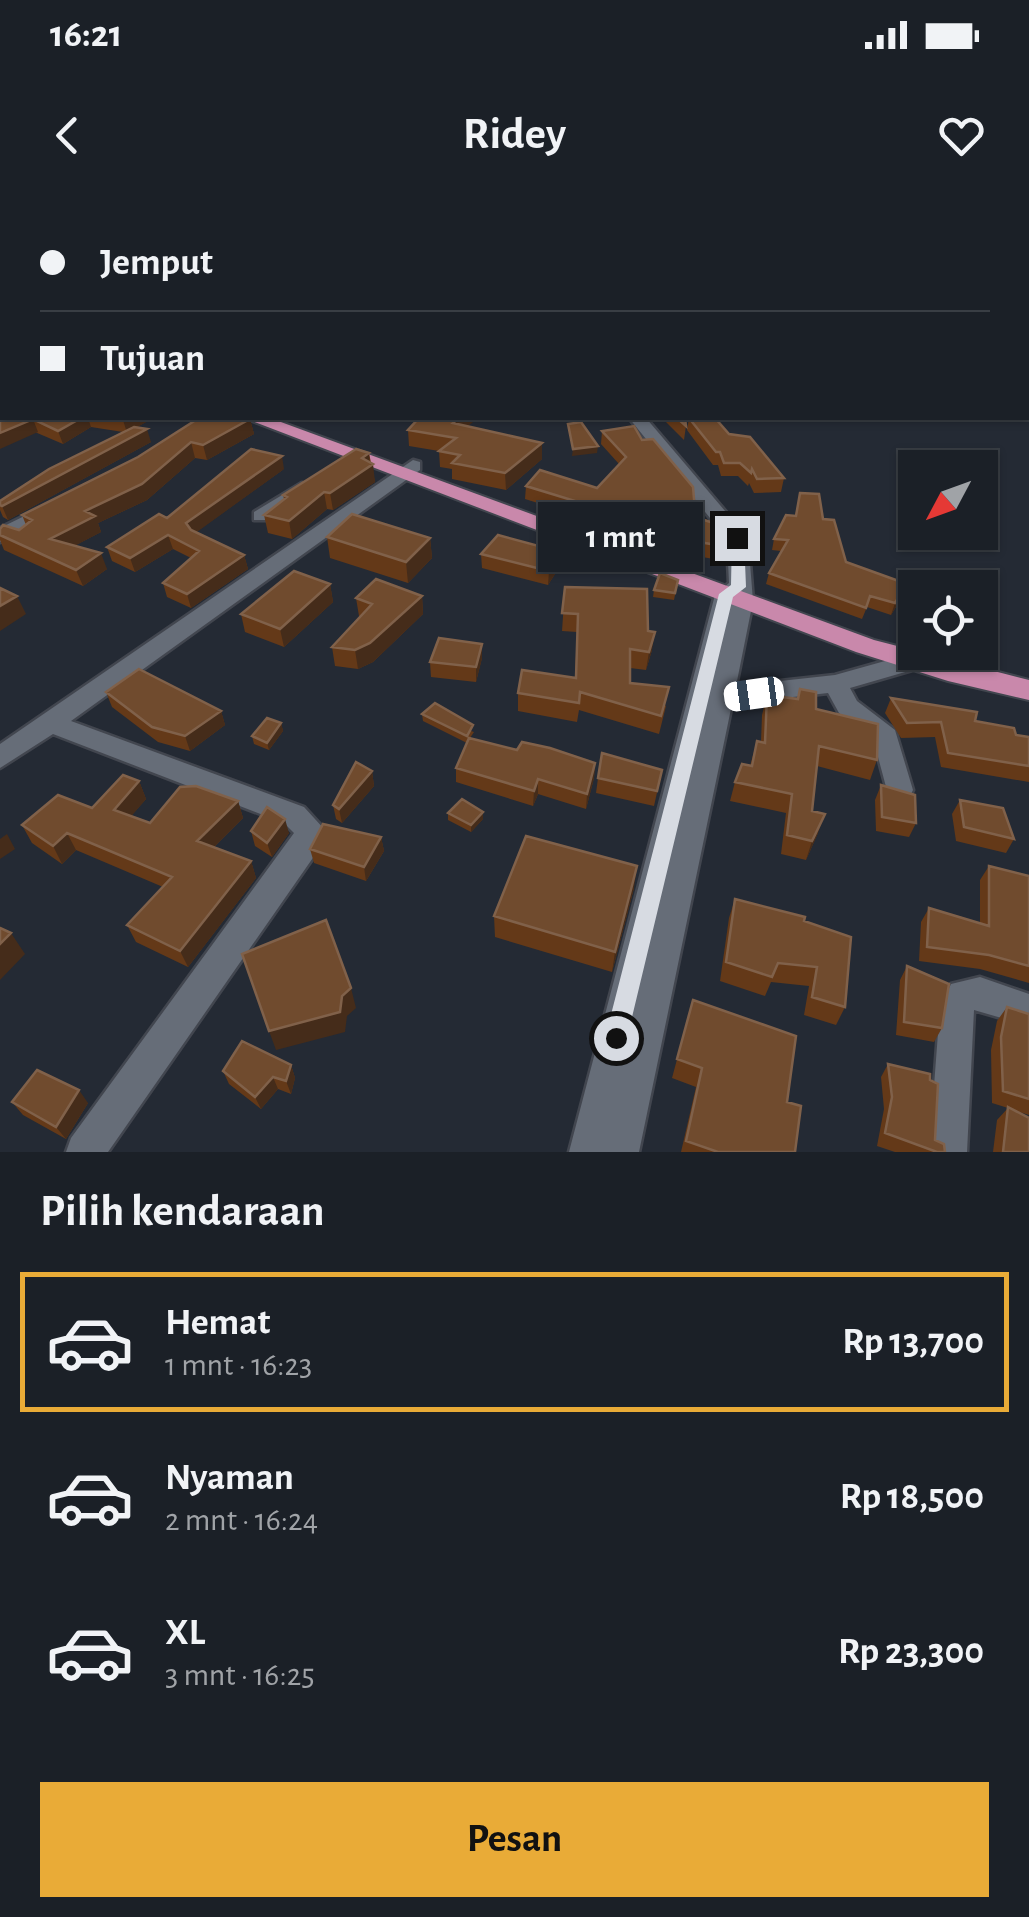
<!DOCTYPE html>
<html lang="id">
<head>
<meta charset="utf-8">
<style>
  :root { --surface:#1b2027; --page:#282d33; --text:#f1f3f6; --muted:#a0a3a7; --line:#393e44; --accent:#e9ab37 }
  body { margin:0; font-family:"Alegreya Sans",sans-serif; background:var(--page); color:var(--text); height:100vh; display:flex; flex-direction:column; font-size:38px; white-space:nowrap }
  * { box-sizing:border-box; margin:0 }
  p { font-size:32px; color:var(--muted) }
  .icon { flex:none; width:55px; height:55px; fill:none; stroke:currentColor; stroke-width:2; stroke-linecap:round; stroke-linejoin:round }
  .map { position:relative; height:952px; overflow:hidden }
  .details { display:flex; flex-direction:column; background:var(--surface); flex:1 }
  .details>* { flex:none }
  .guide { position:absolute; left:0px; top:0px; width:1030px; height:220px; box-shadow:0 2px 8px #0004,0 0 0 2px var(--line); display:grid; align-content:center; height:220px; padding:0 40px; background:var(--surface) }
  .needle { width:65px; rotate:229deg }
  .controls { position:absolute; left:898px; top:250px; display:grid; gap:20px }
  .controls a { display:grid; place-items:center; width:100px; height:100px; border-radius:0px; background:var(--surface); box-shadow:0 2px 8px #0004,0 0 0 2px var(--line); font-size:50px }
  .end { position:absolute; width:45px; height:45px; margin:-22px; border:12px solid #d7dbe2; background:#111; box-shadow:0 0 0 5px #111 }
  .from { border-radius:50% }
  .bubble { position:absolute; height:70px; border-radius:0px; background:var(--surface); box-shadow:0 2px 8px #0004,0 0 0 2px var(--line); font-size:32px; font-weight:600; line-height:70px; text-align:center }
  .car { position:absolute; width:30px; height:60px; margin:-30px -15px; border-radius:12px; box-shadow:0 0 8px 2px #0007; background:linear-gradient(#fff 24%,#345 0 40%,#fff 0 76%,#345 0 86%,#fff 0) }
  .guide b { display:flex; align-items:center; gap:35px; height:95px; font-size:38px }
  .guide b+b { border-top:2px solid var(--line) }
  .guide i { width:25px; height:25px; background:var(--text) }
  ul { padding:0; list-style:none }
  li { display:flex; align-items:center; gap:30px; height:140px; margin:0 20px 15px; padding:0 20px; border:5px solid transparent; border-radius:0px }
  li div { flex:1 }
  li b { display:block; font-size:38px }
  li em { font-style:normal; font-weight:600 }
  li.active { border-color:var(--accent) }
  li>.icon { width:90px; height:90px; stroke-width:1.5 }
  h2 { padding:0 40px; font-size:45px; line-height:120px }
  .primary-button { display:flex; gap:20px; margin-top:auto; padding:20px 40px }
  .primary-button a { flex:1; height:115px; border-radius:0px; background:var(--accent); color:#111; font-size:40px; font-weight:600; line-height:115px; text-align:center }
  .status { display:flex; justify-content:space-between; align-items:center; height:70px; padding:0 50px; background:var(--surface); direction:ltr }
  .status svg { height:28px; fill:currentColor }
  header { display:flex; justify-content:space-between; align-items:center; height:130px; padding:0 40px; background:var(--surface); font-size:45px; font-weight:600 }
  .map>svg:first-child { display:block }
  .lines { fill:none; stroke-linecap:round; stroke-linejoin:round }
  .minor-casing { stroke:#42464f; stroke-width:5 }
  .trunk-casing { stroke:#42464f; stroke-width:4 }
  .minor { fill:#666d78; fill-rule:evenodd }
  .trunk { fill:#c988ab; fill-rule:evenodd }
  .wall { fill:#643918 }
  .shaded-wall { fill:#452c1a }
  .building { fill:#704b2e; stroke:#80614a; stroke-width:2.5 }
  .route { fill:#d7dbe2 }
</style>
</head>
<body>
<div class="status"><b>16:21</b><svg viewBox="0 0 49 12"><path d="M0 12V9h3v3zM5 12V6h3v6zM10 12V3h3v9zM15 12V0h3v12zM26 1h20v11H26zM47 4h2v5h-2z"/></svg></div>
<header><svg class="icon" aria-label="back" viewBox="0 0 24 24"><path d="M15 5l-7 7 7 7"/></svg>Ridey<svg class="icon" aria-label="heart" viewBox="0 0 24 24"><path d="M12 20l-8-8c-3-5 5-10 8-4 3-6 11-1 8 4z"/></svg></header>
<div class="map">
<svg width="1029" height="952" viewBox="0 0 1029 952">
  <rect width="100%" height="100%" fill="#242a34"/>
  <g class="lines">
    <defs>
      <path id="minor" d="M125,0H143L145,2H127Z
        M346,0H358L360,2H348Z
        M432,0H446L448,2H434Z
        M663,0H675V2H664Z
        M1028,11H1029V19L1028,18Z
        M1028,112H1029V121H1028Z
        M629,218H646L748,338L753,401L736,486L835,475L910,454L919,456L922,462L919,468L850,488L857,501L895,530L913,590L909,598L899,601L889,598L874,542L839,513L828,493L732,504L639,952H569L715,395L729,383L727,339Z
        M413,260L420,262V270L71,521L304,607L325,630L317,652L108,952H66L71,938L294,633L284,623L53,534L0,568V544Z
        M302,283L309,285V293L268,320H254V312Z
        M53,302L63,308L60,312L0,342V328Z
        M980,777L1029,794V826L974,810L967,952H929L940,807L951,784Z"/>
      <path id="trunk" d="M0,133L2,134V144H0Z
        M244,218H270L874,440L1029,480V500L948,481L856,452Z"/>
    </defs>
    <!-- minor casing -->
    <use href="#minor" class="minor-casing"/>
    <!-- trunk casing -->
    <use href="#trunk" class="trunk-casing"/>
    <!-- minor -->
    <use href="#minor" class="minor"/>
    <!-- trunk -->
    <use href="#trunk" class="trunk"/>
  </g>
  <!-- wall -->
  <path class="wall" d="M2,218H153L137,227L151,242L8,320L3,317L0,310V301L123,232L91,227L63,244Z
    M662,218H685L686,226L684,240Z
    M689,218L729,234L784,278L781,292L754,293L749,283L748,286L738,276H721L718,265H713L687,230Z
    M250,219L254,234L207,260L195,258L147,300L98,323L101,332L74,346L107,369L83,386L4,350L0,340V329L19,330L26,325L22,315L138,257Z
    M468,226L542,259L506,290L452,279V269L440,267L439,251L409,246L408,230Z
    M602,231L642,240L701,319L726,337L720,360L684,354L685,349L525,299L526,286L597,288L619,264L601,244Z
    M369,253L375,282L333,310L327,309L292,339L268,333L264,315L284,299L283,295Z
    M284,269L196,332L244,355L248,369L191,408L167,397L163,383L191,358L173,349L135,372L112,361L107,347L167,318Z
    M800,293L823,319L846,362L903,395L891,415L867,407L862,419L766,384L769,373L781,351L772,350L774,339L795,316Z
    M327,337L430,338L432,358L408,383L330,358Z
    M561,352L560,366L548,385L482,368L481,354Z
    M678,380L674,400L653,397L654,390Z
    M330,384L333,402L284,447L245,432L241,414Z
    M565,387L648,431L652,450L646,470L630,468V483L666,506L659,534L579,510L577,522L518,511V493L575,478L577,432L562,431Z
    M422,396L423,414L373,462L358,469L335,466L332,447L360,417L359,416L356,398Z
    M980,398L986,433L980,447Z
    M482,458L476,482L431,477L430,462Z
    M106,492L221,511L225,525L190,551L158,542L112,507Z
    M767,495L816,509L877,560L870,580L817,566L812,611L818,633L806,660L781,654L786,613L730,601L735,582L750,566L757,541L761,542L762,515Z
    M891,498L975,521L1016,535L1029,537V582L941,567L935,537L901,538L885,513Z
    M422,514L474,532L470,538L517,550L595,563L594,578L586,609L538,594L533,606L456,582V568L467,543L423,521Z
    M281,523L283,531L269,550L254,544L252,536Z
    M662,570L654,606L596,593L598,578Z
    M372,571L374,586L342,623L336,619L333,605Z
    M139,581L146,599L131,616L150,623L238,601L243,618L214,647L251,661L256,678L188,767L136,742L127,725L163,687L76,650L62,664L32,643L22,625L92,608Z
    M881,585L916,623L909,637L876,631L875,600Z
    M960,600L1014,639L1006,653L956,641L952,614Z
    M483,612V619L471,632L448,620V613Z
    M251,631L289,633L272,657L255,646Z
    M381,637L384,651L366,681L314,663L310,649Z
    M989,666L1029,676V783L980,769L919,761L921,722L929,708L980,723V680Z
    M634,688L612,772L495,737L494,716Z
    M735,699L804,721L845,807L836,825L804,815L809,786L771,782L765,796L720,781L729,718Z
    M907,766L942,828L934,842L896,835L900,780Z
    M693,800L787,902L795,952H681L696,887L672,878Z
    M1007,807L1029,814V915L1013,910L1029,952H993L997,920L1008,908L992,903L991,850L997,821Z
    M888,864L935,940L945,952H895L877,946L884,909L881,877Z
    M291,865L295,878L291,894L278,889L261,909L229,884L223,871Z
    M12,902L88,903L66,939L23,915Z"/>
  <!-- shaded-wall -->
  <path class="shaded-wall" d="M81,218H88L91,227L63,244L58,231Z
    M127,218H153L127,233L123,220Z
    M459,218H478L453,238V223Z
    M33,219L38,232L0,249V233Z
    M250,219L254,234L207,260L203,245Z
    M147,229L151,242L8,320L2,306Z
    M191,242L195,258L147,300L98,323L101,332L57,355L50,339L85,311Z
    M542,243V259L506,290L505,273Z
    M598,246L597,253L572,256L573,249Z
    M369,253L370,266L373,264L375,282L333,310L330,293L362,258Z
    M282,256L284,269L190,337L186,323Z
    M324,292L327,309L292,339L289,321Z
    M168,335L173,349L135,372L130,358Z
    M430,338L432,358L408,383L406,362Z
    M561,352L560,366L548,385L549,371Z
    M101,353L107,369L83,386L76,370Z
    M244,355L248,369L191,408L187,394Z
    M330,384L333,402L284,447L280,429Z
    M907,384L903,395L891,415L895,403Z
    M17,396L26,414L0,431V406Z
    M422,396L423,414L373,462L358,469L355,450Z
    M655,432L652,450L646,470L649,452Z
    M482,444V458L476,482V467Z
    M221,511L225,525L190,551L185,536Z
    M281,523L283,531L269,550L267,543Z
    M595,563L594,578L586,609L587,594Z
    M372,571L374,586L342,623L339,609Z
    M538,579V594L533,606L534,591Z
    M139,581L146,599L122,627L114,610Z
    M238,601L243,618L203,658L197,641Z
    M483,612V619L471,632V625Z
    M825,614L818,633L806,660L812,641Z
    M285,619L289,633L272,657L267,643Z
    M67,633L76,650L62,664L53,646Z
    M7,634L15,649L0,659V639Z
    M381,637L384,651L366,681L364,667Z
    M251,661L256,678L188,767L180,751Z
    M637,666L634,688L612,772L615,752Z
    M11,733L25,754L0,780V744Z
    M351,788L356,808L347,816L345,832L276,850L269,831L342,796Z
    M291,865L295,878L291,894L286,881Z
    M273,877L278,889L261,909L255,897Z
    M79,890L88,903L66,939L56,927Z"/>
  <!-- building -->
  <path class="building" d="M0,8L2,9V34L0,32Z
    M0,74L2,75V98H0Z
    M2,213V218H81L58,231L33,219L0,233V214Z
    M199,218L250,219L203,245L191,242L142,284L85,311L95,316L50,339L101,353L76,370L0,335V329L3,325L19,330L32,320L22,315L138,257Z
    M419,218H459L453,223L542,243L505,273L452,263L460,255L439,251L456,238L408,230Z
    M677,218H685L686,226Z
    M689,218H715L729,234L750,237L784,278L757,279L752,269L751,273L740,263H724L720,252H716Z
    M581,222L598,246L573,249L568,224Z
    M634,226L642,240L653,239L693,287L695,311L702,313L698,318L726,327V337L723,346L687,340L689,336L526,286L540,270L597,288L626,257L602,231Z
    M134,227L147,229L2,306L0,305V301L49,269Z
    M251,249L282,256L186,323L191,330L244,355L187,394L163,383L199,351L168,335L130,358L107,347L159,314L167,318Z
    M356,249L369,253L362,258L373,264L330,293L324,292L289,321L264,315L287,297L283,295Z
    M800,293L819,294L823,319L834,320L846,362L907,384L895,403L870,396L866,408L769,373L788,340L774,339L786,315L796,316Z
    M352,314L430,338L406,362L327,337Z
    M498,335L561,352L549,371L481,354Z
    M294,371L330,384L280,429L241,414Z
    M660,373L678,380L675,393L654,390Z
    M376,379L422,396L370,443L355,450L332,447L372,404L356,398Z
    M565,387L647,389L648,431L655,432L649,452L630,449V483L669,487L661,516L580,492L579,503L518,493L522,470L576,478L578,414L562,413Z
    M0,388L17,396L0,406Z
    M980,398L990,401L986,433L980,431Z
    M439,438L482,444L476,467L430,462Z
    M139,469L221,511L185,536L152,527L106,492Z
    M800,489L816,492V509L878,524L877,560L819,546L812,611L825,614L812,641L787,635L792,594L735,582L742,564L752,566L757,541L765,543L767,495L798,499Z
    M891,498L977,512L975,521L1014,528L1016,535L1029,537V566L948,553L941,522L907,523Z
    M435,503L473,525L467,536L422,514Z
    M267,518L281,523L267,543L252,536Z
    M469,538L517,550L522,542L550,548L595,563L587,594L538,579L534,591L456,568Z
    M602,553L662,570L657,591L598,578Z
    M356,562L372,571L339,609L333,605Z
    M123,575L139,581L114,610L150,623L180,587L196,586L238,601L197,641L251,661L180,751L127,725L172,677L67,633L53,646L22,625L58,595L92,608Z
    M881,585L915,595L916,623L882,617Z
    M462,599L483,612L471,625L448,613Z
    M960,600L1003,608L1014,639L964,627Z
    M267,607L285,619L267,643L251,631Z
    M323,624L381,637L364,667L310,649Z
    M526,636L637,666L615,752L494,716Z
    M989,666L1029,676V766L989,755L927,747L929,708L989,726Z
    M735,699L805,717L804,721L851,737L845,807L812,797L817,767L778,763L772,777L726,762Z
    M326,720L351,788L342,796L340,812L269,831L242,754Z
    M0,728L11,733L0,744Z
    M907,766L949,784L942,828L904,822Z
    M693,800L796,836L787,902L801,906L795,952H718L686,941L702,868L677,859Z
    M1007,807L1029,814V899L1003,891L1001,837Z
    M242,841L291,865L286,881L273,877L255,897L223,871Z
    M888,864L930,874V880L938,884L935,940L944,944L945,952H937L885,933L892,897Z
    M37,870L79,890L56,927L12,902Z
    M1008,907L1029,918V952H1003Z"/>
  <!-- route -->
  <path class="route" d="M732,335L744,338L746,387L733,397L627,838L616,849L605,838L719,394L731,385Z"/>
</svg>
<div class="controls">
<a><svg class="needle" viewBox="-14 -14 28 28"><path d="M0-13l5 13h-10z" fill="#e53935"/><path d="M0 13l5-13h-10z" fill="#a0a3a7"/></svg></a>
<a><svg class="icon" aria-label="locate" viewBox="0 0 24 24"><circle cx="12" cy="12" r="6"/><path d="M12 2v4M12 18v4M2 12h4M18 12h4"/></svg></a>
</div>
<i class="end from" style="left:616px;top:838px"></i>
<i class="end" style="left:737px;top:338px"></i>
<div class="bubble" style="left:538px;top:302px;width:165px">1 mnt</div>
<i class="car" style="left:754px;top:494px;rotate:262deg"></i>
<div class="guide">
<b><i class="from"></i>Jemput</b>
<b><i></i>Tujuan</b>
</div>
</div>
<section class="details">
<h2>Pilih kendaraan</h2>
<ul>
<li class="active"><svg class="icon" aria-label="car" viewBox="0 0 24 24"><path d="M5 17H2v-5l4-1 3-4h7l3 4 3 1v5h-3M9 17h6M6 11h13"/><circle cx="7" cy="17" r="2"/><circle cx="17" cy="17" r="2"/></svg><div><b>Hemat</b><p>1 mnt · 16:23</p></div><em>Rp 13,700</em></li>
<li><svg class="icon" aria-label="car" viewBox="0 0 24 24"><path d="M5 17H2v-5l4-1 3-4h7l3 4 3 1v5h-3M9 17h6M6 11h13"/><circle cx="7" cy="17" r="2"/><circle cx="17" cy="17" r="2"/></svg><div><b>Nyaman</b><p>2 mnt · 16:24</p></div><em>Rp 18,500</em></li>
<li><svg class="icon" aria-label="car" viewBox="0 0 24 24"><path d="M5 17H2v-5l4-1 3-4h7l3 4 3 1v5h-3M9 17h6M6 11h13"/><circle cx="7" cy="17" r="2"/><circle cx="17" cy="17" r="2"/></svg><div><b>XL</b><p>3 mnt · 16:25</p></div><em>Rp 23,300</em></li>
</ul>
<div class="primary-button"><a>Pesan</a></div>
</section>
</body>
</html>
